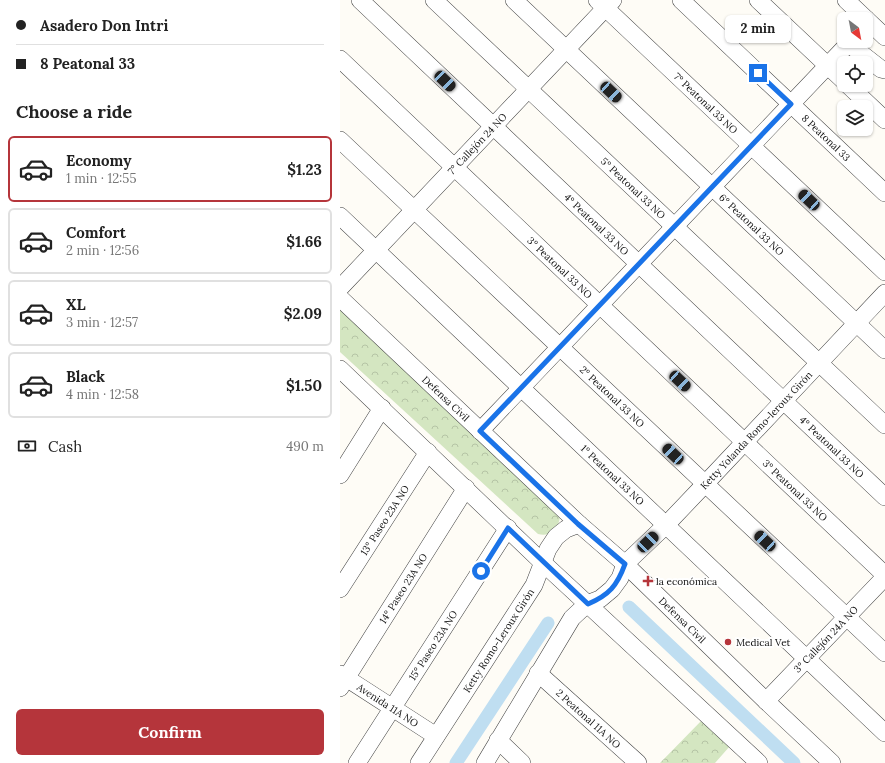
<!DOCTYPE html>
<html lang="en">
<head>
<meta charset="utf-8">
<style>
  :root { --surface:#fff; --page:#f6f6f6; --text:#222; --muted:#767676; --line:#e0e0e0; --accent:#b5353b }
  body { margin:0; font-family:Lora,serif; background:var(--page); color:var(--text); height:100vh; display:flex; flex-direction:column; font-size:15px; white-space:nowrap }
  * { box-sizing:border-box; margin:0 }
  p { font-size:13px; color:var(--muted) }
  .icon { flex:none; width:22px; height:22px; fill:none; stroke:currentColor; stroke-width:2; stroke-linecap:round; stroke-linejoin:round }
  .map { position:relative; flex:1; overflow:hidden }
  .sheet { display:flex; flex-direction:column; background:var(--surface); width:340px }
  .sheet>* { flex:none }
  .guide { display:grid; align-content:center; height:88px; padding:0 16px; background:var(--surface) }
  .needle { width:26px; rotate:148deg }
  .tools { position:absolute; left:497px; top:12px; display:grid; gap:8px }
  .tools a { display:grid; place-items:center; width:36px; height:36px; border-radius:6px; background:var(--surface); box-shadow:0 1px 3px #0004; font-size:20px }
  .end { position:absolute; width:18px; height:18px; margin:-9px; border:5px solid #1a73e8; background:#fff; box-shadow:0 0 0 2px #fff }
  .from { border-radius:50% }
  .bubble { position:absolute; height:28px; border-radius:6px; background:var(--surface); box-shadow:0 1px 3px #0004; font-size:13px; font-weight:800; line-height:28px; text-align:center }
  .car { position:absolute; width:12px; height:24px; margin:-12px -6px; border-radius:5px; box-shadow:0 0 3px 1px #0007; background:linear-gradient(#222 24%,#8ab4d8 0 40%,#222 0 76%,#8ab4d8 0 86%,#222 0) }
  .guide b { display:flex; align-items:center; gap:14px; height:38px; font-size:15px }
  .guide b+b { border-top:1px solid var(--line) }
  .guide i { width:10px; height:10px; background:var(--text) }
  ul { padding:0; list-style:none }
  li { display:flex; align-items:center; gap:12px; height:66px; margin:0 8px 6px; padding:0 8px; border:2px solid var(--line); border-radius:6px }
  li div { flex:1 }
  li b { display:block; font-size:15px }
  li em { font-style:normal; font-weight:800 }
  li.current { border-color:var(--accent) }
  li>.icon { width:36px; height:36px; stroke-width:1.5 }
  h2 { padding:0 16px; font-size:18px; line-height:48px }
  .pay { display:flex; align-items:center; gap:10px; height:44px; padding:0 16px; font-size:15px }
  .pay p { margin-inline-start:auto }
  .cta { display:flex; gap:8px; margin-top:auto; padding:8px 16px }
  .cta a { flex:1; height:46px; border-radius:6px; background:var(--accent); color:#fff; font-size:16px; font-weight:800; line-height:46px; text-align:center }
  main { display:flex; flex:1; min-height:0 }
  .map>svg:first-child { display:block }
  .park { fill:url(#park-crowns) }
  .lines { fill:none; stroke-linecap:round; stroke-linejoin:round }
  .canal { stroke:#bfdef1; stroke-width:13 }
  .minor-casing { stroke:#444; stroke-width:18 }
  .minor { stroke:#fff; stroke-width:17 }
  .route { stroke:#1a73e8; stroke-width:5 }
  .poi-dot { fill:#b5353b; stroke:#fff; stroke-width:1.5 }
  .labels { text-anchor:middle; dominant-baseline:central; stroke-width:4; stroke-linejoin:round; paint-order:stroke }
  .street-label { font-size:10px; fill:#111; stroke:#fff }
  .poi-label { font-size:10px; fill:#111; stroke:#fff; text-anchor:start }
</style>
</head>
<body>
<main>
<section class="sheet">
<div class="guide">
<b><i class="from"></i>Asadero Don Intri</b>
<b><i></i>8 Peatonal 33</b>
</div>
<h2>Choose a ride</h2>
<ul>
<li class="current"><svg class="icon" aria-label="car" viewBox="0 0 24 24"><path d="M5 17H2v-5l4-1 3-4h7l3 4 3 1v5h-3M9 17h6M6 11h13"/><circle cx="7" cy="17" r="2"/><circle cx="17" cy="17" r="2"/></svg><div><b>Economy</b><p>1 min · 12:55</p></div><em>$1.23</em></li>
<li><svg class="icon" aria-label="car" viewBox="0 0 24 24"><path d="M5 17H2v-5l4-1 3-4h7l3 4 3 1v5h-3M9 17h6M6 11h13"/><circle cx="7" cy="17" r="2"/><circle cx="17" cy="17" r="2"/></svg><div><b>Comfort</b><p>2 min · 12:56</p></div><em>$1.66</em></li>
<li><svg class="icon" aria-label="car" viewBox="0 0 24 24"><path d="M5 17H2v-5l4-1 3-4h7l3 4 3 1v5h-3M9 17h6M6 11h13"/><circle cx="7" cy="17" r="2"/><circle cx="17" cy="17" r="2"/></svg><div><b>XL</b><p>3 min · 12:57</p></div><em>$2.09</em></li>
<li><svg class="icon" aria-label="car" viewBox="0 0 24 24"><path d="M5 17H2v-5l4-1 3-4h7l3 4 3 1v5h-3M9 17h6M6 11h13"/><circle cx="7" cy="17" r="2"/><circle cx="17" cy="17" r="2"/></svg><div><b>Black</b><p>4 min · 12:58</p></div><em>$1.50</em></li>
</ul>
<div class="pay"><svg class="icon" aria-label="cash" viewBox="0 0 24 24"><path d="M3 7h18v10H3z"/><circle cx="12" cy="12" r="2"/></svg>Cash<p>490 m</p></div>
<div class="cta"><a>Confirm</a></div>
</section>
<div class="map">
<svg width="545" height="763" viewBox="0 0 545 763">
  <defs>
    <pattern id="park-crowns" width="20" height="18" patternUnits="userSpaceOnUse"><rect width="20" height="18" fill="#d4e6c1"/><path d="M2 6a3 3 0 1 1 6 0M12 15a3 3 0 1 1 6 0" fill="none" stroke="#b5c4a5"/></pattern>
  </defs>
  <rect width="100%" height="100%" fill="#fefcf6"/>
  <!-- park -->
  <path class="park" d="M0,303L220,517C218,530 210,537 198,534L0,352Z
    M363,719L390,746L375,763H320Z"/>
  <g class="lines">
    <!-- canal -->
    <path class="canal" d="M289,607L454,763
      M116,763L208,623"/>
    <defs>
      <g id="minor">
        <path id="s1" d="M20,0L545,497"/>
        <path id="s2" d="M94,0L545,425"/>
        <path id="s3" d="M174,0L545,350"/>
        <path id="s4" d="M257,0L545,272"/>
        <path id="s5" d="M341,0L545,193"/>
        <path d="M418,0L504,81"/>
        <path d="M506,0L526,19"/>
        <path d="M526,19L545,37"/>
        <path d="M509,44L541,69L545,70"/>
        <path id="s6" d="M0,59L545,575"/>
        <path d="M508,85L545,120"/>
        <path id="s7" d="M0,140L545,653"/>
        <path id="s8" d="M0,216L545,733"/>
        <path id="s9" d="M0,288L273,0"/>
        <path id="s10" d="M0,298L239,524L285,564L426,701L492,763"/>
        <path d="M0,369L202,562L419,763"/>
        <path d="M140,431L511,41"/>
        <path d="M0,475L42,408"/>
        <path id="s11" d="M0,589L88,452"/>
        <path id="s12" d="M198,673L298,763"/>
        <path id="s13" d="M0,674L96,736"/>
        <path id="s14" d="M0,688L126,488"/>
        <path id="s15" d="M426,701L545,577"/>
        <path d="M158,740L182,763"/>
        <path id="s16" d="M17,763L168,528"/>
        <path id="s17" d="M79,763L194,585L208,549L216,537L226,529L239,524"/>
        <path id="s18" d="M145,763L232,618L247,604L260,599L272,589L280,578L285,564L326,525L365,484L545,293"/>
      </g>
    </defs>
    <!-- minor casing -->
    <use href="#minor" class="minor-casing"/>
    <!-- minor -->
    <use href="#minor" class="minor"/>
  </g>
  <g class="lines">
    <!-- route -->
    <path class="route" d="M141,571L168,528L248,604C269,595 277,586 285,564L238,524L140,431L451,104L418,73"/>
  </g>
  <!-- markers -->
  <g class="poi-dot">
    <path d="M306 575h4v4h4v4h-4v4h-4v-4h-4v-4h4z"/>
    <circle cx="388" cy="642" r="4"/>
  </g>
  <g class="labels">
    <!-- street labels -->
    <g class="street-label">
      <text stroke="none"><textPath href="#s4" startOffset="150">7° Peatonal 33 NO</textPath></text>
      <text stroke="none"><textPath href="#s5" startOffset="200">8 Peatonal 33</textPath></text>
      <text stroke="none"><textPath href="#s9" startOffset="199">7° Callejón 24 NO</textPath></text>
      <text stroke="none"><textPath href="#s2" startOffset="274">5° Peatonal 33 NO</textPath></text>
      <text stroke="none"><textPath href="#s1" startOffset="326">4° Peatonal 33 NO</textPath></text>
      <text stroke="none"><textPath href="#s3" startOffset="327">6° Peatonal 33 NO</textPath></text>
      <text stroke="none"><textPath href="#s6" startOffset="303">3° Peatonal 33 NO</textPath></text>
      <text stroke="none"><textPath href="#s7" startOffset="374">2° Peatonal 33 NO</textPath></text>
      <text stroke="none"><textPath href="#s10" startOffset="146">Defensa Civil</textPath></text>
      <text stroke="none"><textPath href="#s18" startOffset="435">Ketty Yolanda Romo-leroux Girón</textPath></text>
      <text stroke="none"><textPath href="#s1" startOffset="650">4° Peatonal 33 NO</textPath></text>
      <text stroke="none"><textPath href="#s8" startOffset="376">1° Peatonal 33 NO</textPath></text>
      <text stroke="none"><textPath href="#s6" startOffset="627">3° Peatonal 33 NO</textPath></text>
      <text stroke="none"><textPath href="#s11" startOffset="82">13° Paseo 23A NO</textPath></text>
      <text stroke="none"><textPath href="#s14" startOffset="118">14° Paseo 23A NO</textPath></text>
      <text stroke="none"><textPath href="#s10" startOffset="470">Defensa Civil</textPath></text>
      <text stroke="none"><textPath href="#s15" startOffset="86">3° Callejón 24A NO</textPath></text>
      <text stroke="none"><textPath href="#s17" startOffset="146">Ketty Romo-Leroux Girón</textPath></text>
      <text stroke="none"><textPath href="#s16" startOffset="140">15° Paseo 23A NO</textPath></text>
      <text stroke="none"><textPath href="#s13" startOffset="57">Avenida 11A NO</textPath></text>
      <text stroke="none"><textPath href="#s12" startOffset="68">2 Peatonal 11A NO</textPath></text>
    </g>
    <!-- poi labels -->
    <g class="poi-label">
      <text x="316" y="581">la económica</text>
      <text x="396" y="642">Medical Vet</text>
    </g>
  </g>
</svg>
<div class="tools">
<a><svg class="needle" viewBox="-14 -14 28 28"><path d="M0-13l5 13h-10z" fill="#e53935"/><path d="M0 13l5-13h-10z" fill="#767676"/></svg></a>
<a><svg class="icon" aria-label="locate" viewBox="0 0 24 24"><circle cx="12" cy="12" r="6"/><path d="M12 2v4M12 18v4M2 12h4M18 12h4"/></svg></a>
<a><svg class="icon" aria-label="layers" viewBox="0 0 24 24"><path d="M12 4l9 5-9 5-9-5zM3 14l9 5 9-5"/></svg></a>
</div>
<i class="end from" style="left:141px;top:571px"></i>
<i class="end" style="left:418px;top:73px"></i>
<div class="bubble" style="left:385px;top:15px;width:66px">2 min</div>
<i class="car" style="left:105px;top:81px;rotate:134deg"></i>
<i class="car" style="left:271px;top:92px;rotate:133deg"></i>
<i class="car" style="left:469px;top:200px;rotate:313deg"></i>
<i class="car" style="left:340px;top:381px;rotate:133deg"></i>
<i class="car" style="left:333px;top:454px;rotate:313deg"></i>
<i class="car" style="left:425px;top:541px;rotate:313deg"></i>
<i class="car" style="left:308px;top:542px;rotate:46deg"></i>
</div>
</main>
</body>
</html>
